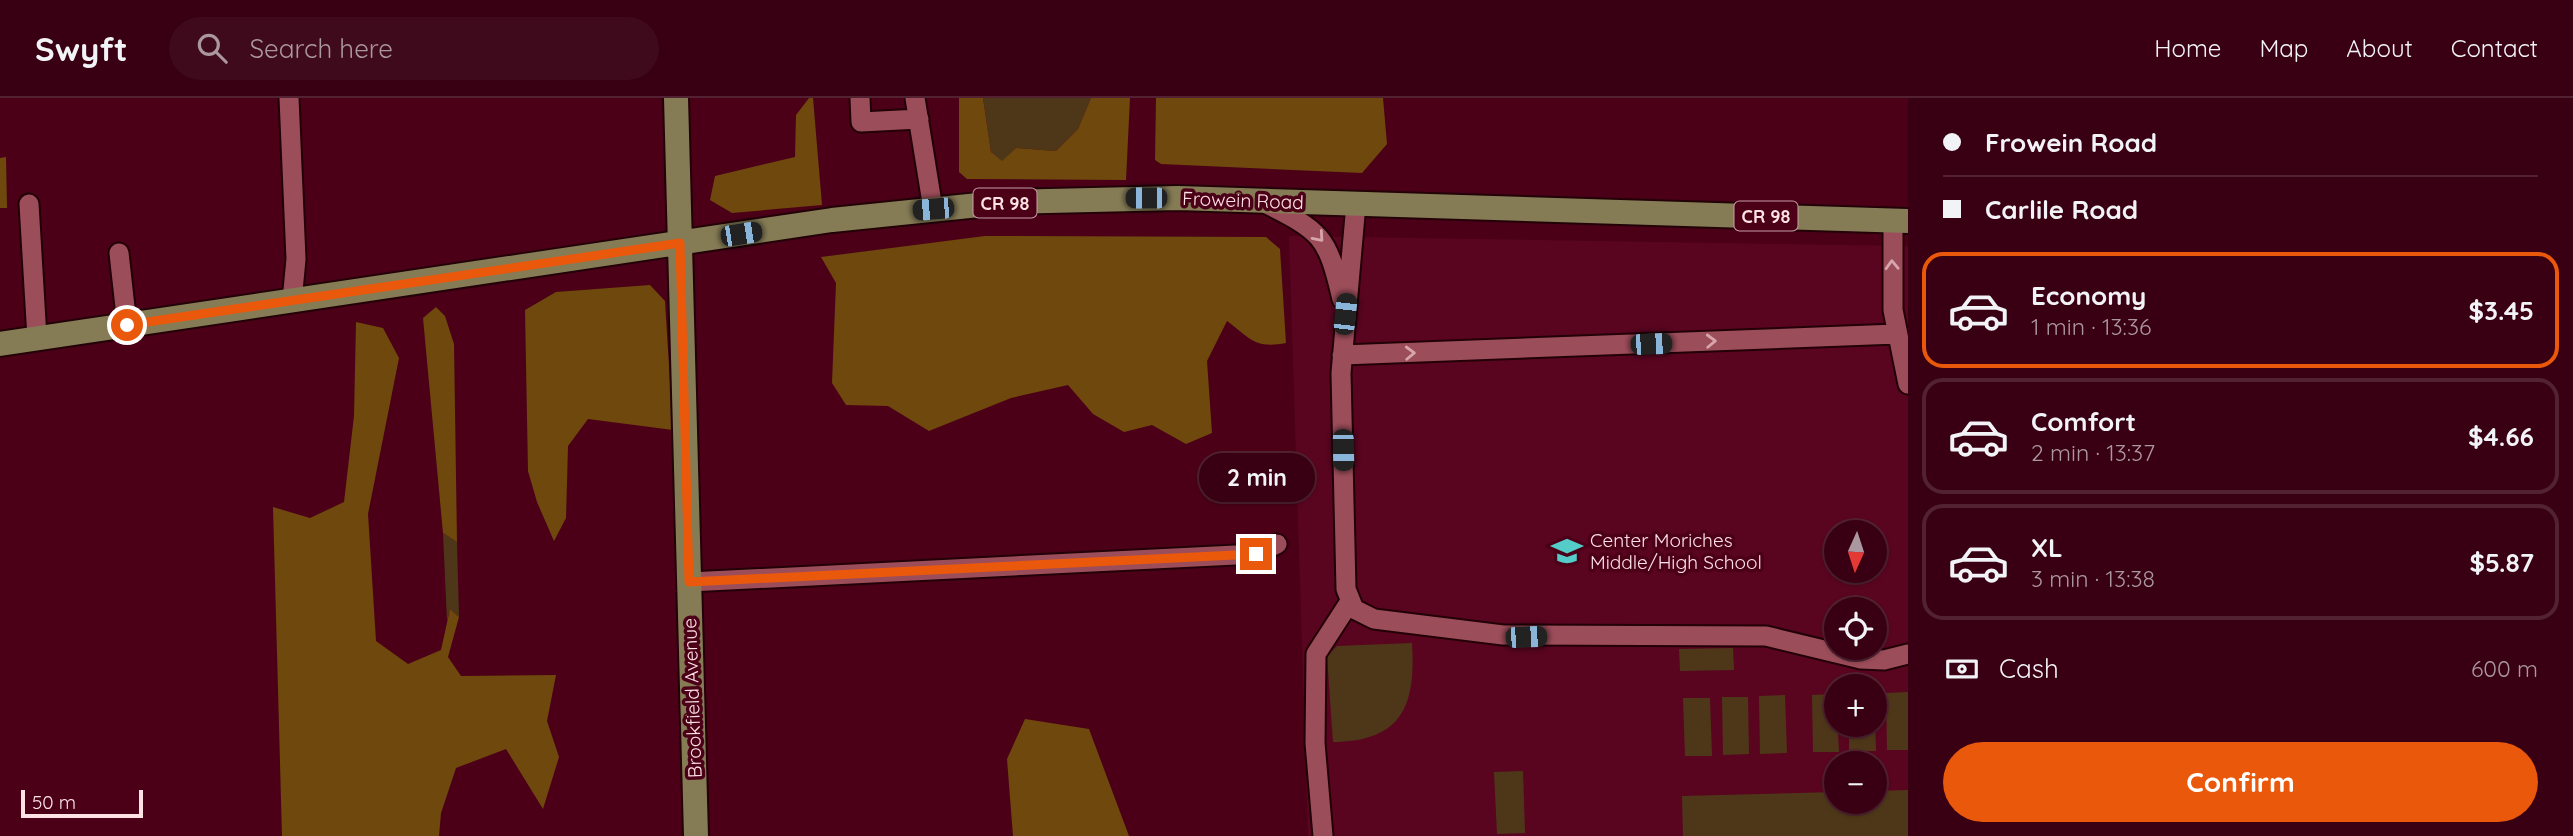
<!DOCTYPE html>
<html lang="en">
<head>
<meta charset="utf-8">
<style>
  :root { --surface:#380012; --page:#3f0a1b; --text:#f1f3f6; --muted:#ab979f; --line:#522232; --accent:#ea580c }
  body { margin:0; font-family:Quicksand,sans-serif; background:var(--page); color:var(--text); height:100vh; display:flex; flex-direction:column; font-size:26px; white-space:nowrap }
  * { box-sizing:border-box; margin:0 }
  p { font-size:23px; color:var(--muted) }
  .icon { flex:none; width:38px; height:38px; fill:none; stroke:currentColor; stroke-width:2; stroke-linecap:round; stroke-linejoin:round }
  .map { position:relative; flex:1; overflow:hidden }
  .sheet { display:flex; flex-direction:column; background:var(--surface); width:665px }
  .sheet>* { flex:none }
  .guide { display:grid; align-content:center; height:154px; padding:0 35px; background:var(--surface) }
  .needle { width:46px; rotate:183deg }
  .controls { position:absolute; left:1824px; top:422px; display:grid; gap:14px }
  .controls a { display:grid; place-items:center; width:63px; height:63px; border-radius:50%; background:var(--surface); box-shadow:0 2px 5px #0004,0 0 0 2px var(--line); font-size:35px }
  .scale { position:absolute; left:21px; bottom:18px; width:122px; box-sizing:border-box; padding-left:7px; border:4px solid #fee2e4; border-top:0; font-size:19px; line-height:24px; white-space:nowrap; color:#fee2e4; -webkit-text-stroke:5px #4b0018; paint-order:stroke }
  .end { position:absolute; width:32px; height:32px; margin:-16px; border:9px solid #ea580c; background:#fff; box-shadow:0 0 0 4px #fff }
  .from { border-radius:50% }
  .bubble { position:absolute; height:49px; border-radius:24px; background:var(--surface); box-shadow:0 2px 5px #0004,0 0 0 2px var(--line); font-size:23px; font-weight:700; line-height:49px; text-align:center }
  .car { position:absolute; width:21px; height:42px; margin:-21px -10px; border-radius:9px; box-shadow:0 0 5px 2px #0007; background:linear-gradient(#222 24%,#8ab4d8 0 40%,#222 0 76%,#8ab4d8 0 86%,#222 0) }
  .guide b { display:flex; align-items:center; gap:24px; height:66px; font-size:26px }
  .guide b+b { border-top:2px solid var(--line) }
  .guide i { width:18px; height:18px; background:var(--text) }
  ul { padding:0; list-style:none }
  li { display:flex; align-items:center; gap:21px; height:116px; margin:0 14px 10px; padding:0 21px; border:4px solid var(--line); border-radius:21px }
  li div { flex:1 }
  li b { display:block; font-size:26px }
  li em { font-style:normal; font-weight:700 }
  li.on { border-color:var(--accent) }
  li>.icon { width:63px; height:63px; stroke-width:1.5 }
  .pay { display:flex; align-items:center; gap:18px; height:77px; padding:0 35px; font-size:26px }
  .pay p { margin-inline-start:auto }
  .button { display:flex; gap:14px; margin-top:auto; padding:14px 35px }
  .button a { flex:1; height:80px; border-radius:42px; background:var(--accent); color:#fff; font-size:28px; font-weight:700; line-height:80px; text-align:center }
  header { display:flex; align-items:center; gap:42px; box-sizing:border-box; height:98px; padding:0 35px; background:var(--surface); border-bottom:2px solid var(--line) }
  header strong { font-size:33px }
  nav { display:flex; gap:38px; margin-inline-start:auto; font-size:24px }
  .search { width:490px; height:63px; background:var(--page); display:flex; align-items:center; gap:18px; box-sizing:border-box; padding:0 24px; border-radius:38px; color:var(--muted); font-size:26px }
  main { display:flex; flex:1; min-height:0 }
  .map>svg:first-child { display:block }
  .built { fill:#590520; fill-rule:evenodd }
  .green { fill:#4e3719 }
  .forest { fill:#6f480d }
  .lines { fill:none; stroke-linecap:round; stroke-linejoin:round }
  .minor-casing { stroke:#220107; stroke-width:23 }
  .major-casing { stroke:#220107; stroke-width:28 }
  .minor { stroke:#9c4d5a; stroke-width:19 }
  .major { stroke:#857c56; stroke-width:24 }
  .oneway { stroke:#d7a6ad }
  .route { stroke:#ea580c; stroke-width:9 }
  .labels { text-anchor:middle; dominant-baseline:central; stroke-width:7; stroke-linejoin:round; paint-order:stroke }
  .shield { fill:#4b0018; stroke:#c89ea7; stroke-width:2 }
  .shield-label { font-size:18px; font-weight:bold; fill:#fee2e4 }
  .street-label { font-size:19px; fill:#fee2e4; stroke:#4b0018 }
  .poi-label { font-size:19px; fill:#fee2e4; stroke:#4b0018; text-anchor:start }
</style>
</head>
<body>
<header>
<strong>Swyft</strong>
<div class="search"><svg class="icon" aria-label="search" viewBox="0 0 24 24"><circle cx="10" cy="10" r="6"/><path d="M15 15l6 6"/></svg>Search here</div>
<nav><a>Home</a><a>Map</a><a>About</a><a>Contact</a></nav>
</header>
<main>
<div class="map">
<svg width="1908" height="738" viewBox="0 0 1908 738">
  <rect width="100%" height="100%" fill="#4b0018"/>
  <!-- built -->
  <path class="built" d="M1289,138L1908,148V738H1308ZM1836,434H1874V472H1836ZM1836,511H1874V550H1836ZM1836,588H1874V626H1836ZM1836,665H1874V704H1836Z"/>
  <!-- green -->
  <path class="green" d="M983,0H1091L1078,31L1056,53L1016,50L1002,64L991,54Z
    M443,435L457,444L459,519L450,511L447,523Z
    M1412,545C1416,608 1402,643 1333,644L1327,558L1337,548Z
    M1733,550L1734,572L1680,573L1679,551Z
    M1908,594V652H1887L1886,595Z
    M1836,596L1839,654H1813L1812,597Z
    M1785,597L1787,655L1760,656L1759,598Z
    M1874,598L1876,653H1849V627L1874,626Z
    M1722,599H1748L1749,656L1723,657Z
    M1683,600H1710L1712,658H1685Z
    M1523,673L1525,735L1497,736L1494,674Z
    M1908,692V738H1683L1682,698L1836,694V704H1874V693Z"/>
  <!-- forest -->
  <path class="forest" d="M809,0H813L822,107L732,115L710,102L715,78L795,59L796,17Z
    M959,0H983L991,54L1002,63L1016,50L1056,53L1078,31L1091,0H1130L1126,82L967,81L959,74Z
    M1156,0H1383L1387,46L1362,75L1161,66L1155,62Z
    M6,59L7,110H0V60Z
    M985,138L1266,139L1280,151L1286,245C1254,251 1250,240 1227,223L1207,263L1212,335L1186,346L1152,327L1124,334L1093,316L1068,287L1011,300L929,333L888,308L846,307L832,285L836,185L821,159Z
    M650,187L665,203L673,332L588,321L568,348L566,420L554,443L537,404L528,373L525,212L556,194Z
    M436,209L445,218L454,246L457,444L443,435L423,220Z
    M356,224L383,230L399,260L368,416L376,543L408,566L441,552L450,511L459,519L448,559L461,578L556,577L547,623L559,659L543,711L506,651L456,670L441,715L439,738H282L273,409L310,420L344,404L354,318Z
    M1025,621L1089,631L1129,738H1013L1007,661Z"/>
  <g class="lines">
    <defs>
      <path id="minor" d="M289,0L296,161L292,203
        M860,0L861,24L919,21
        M915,0L933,111
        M1263,104C1322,134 1327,137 1342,201
        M29,106L37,240
        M1356,106L1341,275L1346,491L1354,511L1374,521L1503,537L1766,538L1861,561L1884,562L1908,556
        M1893,122V212L1908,286
        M119,155L127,227
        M1342,257L1897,236
        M689,484L1256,456L1277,446
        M1323,738L1315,645L1316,556L1349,505"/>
      <path id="major" d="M676,0L696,738
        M0,246L832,122L1008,104L1178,100L1908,123"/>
    </defs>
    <!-- minor casing -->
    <use href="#minor" class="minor-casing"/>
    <!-- major casing -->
    <use href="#major" class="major-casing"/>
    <!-- minor -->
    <use href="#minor" class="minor"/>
    <!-- major -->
    <use href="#major" class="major"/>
  </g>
  <!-- one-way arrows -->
  <defs><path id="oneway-chevron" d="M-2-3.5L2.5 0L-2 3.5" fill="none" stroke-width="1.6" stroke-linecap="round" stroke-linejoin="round" transform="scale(1.75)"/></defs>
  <g class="oneway">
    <use href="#oneway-chevron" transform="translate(1319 139) rotate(49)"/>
    <use href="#oneway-chevron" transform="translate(1892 167) rotate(-92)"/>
    <use href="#oneway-chevron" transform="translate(1711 243) rotate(-2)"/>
    <use href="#oneway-chevron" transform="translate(1410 255) rotate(-2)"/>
  </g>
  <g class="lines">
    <!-- route -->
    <path class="route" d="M127,227L680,145L689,484L1256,456"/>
  </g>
  <!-- icons -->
  <defs>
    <symbol id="school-bare" viewBox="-9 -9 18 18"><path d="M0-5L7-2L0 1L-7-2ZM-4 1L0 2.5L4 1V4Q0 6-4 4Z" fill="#54cdc8" stroke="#4b0018" stroke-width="2.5" paint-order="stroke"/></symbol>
  </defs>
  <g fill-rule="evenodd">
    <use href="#school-bare" x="1545" y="431" width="44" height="44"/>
  </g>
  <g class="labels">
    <!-- shield labels -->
    <g class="shield">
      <rect x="973.5" y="90.5" width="63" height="29" rx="5"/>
      <rect x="1734.5" y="103.5" width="63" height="29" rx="5"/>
    </g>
    <g class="shield-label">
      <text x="1005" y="105">CR 98</text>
      <text x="1766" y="118">CR 98</text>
    </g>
    <!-- street labels -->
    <g class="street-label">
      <text transform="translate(1243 102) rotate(2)">Frowein Road</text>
      <text transform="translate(692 600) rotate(-92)">Brookfield Avenue</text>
    </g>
    <!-- poi labels -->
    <g class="poi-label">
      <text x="1590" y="442">Center Moriches<tspan x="1590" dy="22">Middle/High School</tspan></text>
    </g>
  </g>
</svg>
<div class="controls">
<a><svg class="needle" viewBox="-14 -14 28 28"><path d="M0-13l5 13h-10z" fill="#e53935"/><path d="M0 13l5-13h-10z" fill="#ab979f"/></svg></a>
<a><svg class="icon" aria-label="locate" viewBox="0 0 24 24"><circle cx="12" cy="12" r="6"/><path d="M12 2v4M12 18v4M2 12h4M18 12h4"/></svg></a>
<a>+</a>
<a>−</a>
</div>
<div class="scale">50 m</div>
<i class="end from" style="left:127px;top:227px"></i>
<i class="end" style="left:1256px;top:456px"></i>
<div class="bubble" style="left:1199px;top:355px;width:116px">2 min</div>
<i class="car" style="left:1146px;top:100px;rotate:270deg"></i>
<i class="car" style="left:933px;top:111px;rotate:265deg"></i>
<i class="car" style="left:741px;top:136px;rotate:81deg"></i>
<i class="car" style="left:1345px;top:216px;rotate:6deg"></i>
<i class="car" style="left:1651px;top:246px;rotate:88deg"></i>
<i class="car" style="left:1343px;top:352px;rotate:179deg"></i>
<i class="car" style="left:1526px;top:539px;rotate:88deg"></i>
</div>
<section class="sheet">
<div class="guide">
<b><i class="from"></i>Frowein Road</b>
<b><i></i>Carlile Road</b>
</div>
<ul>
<li class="on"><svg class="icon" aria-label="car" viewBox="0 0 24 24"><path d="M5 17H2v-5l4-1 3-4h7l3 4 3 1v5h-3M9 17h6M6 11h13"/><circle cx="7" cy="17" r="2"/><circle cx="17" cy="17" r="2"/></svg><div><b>Economy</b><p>1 min · 13:36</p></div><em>$3.45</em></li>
<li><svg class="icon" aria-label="car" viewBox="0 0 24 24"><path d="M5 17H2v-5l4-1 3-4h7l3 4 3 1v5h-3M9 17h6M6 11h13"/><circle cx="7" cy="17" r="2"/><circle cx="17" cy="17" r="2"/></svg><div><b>Comfort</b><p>2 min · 13:37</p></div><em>$4.66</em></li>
<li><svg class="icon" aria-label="car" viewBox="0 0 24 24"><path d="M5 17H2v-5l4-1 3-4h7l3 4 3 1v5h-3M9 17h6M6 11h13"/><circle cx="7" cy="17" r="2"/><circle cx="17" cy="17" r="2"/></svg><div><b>XL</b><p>3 min · 13:38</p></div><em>$5.87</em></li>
</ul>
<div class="pay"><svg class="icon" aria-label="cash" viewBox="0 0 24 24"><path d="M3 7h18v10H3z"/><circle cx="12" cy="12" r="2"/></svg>Cash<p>600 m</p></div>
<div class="button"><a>Confirm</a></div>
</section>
</main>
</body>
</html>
